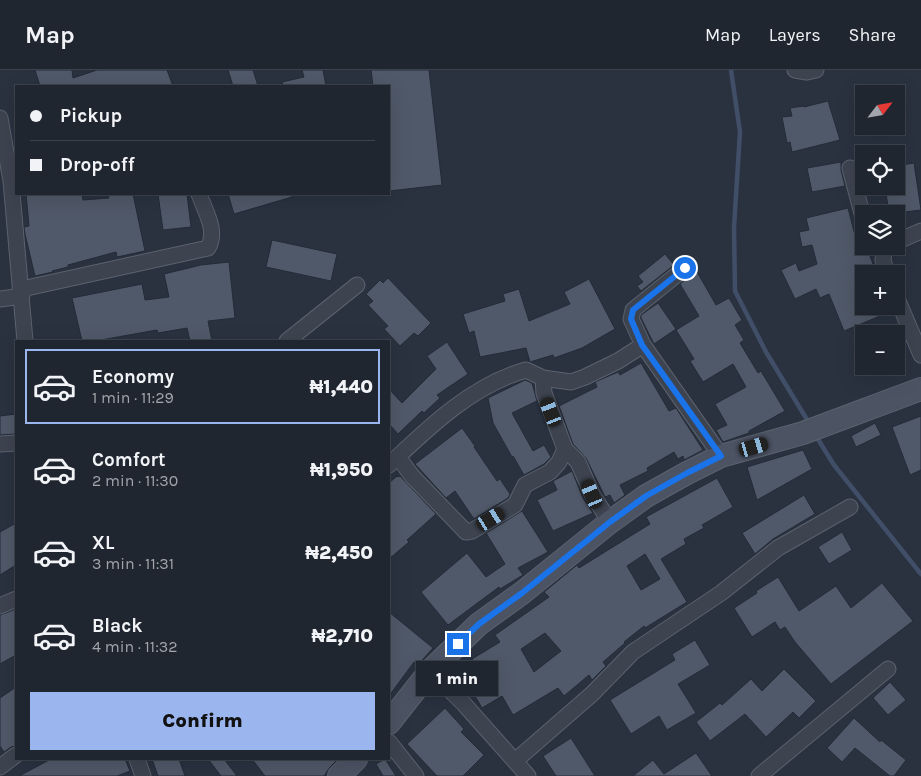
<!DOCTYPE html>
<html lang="en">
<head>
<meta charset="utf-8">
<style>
  :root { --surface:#202630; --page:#2d323c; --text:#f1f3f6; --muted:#a2a5ab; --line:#3d434c; --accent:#9bb6ef }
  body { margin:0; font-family:Karla,sans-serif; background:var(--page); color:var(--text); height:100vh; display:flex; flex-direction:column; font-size:19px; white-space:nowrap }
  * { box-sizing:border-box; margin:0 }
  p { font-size:16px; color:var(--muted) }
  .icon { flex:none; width:28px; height:28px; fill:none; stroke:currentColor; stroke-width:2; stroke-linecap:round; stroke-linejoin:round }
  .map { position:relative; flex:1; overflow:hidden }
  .panel { position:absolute; left:15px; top:270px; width:375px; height:420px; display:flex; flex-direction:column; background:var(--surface); border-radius:0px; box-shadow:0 5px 20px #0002,0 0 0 1px var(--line) }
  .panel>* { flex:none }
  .top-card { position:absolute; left:15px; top:15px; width:375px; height:110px; border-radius:0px; box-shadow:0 5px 20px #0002,0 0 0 1px var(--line); display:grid; align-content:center; height:110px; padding:0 15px; background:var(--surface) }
  .needle { width:32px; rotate:59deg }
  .buttons { position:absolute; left:855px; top:15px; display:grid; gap:10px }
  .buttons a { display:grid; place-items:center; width:50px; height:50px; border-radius:0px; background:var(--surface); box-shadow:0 5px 20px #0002,0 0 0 1px var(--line); font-size:25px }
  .end { position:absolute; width:22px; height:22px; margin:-11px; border:6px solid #1a73e8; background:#fff; box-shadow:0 0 0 2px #fff }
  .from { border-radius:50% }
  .bubble { position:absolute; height:35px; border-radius:0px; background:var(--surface); box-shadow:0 5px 20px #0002,0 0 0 1px var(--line); font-size:16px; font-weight:800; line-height:35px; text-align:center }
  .car { position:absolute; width:15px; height:30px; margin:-15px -8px; border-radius:6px; box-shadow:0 0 4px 1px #0007; background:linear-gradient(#222 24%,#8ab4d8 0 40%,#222 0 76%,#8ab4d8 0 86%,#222 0) }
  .top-card b { display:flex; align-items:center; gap:18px; height:48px; font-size:19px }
  .top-card b+b { border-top:1px solid var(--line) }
  .top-card i { width:12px; height:12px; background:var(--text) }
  ul { padding:9px 0 0; list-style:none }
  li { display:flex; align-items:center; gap:15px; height:75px; margin:0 10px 8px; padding:0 5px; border:2px solid transparent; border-radius:0px }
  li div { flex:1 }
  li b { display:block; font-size:19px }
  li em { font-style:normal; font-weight:800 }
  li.current { border-color:var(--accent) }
  li>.icon { width:45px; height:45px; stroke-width:1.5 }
  .button { display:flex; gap:10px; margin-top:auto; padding:10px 15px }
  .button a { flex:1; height:58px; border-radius:0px; background:var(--accent); color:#111; font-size:20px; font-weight:800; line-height:58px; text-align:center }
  header { display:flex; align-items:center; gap:30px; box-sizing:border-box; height:70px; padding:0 25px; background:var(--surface); border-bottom:1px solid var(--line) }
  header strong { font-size:24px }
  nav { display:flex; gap:28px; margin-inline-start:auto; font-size:18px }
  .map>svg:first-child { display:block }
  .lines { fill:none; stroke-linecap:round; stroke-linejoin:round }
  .stream { stroke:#414e68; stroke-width:4.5 }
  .building { fill:#505969; stroke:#242b38; fill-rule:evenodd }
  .street-casing { stroke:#5b626e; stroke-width:17 }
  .secondary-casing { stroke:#5b626e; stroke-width:24 }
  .street { stroke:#3d4450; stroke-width:15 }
  .secondary { stroke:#4c5363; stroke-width:22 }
  .route { stroke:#1a73e8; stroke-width:6 }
</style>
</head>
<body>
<header>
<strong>Map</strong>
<nav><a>Map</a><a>Layers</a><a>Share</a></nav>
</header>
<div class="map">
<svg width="921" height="706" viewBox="0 0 921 706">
  <rect width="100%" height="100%" fill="#2a3240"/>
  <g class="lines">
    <!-- stream -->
    <path class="stream" d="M731,0L740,62L734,157L735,221L766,282L809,353
      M816,366L834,395L921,504"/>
  </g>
  <!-- building -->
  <path class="building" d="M35,0H72L73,8L97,0H167L173,16H40Z
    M228,0H253L258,16H233Z
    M302,0H323L326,16H283L282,12L304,7Z
    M371,0H429L442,115L389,121V16H373Z
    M828,31L840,70L792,82L790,72L787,73L782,47L792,46L790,38L804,36V37Z
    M841,92V100L845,116L812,122L807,98Z
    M914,93L921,140L889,144L885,116H896V96Z
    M26,124H82L83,130L109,128L107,124H133L145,181L117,187L116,182L68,195V197L52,201L53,202L35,206L25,164L24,157L29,156Z
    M158,124H187L191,157L163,160Z
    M228,124H292V127L234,144Z
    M848,138L858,177L864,175L866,176L877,204H864V236H890L892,241L844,261L829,224L820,228L816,219L795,229L781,200L796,193L799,201L817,194L812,175L802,177L799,162L809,160L806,148Z
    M272,170L337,184L331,211L266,197Z
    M665,184L674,195L641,221L637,216L643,212L638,206Z
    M229,192L235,248L208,251L212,271H190L187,258L158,263L157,260L95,271H82L72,228L142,214L145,230L169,227L164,204L201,195Z
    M696,200L716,235L729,228L742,250L735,255L744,270L740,273L758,303L761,301L785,341L749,361V363L723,372L716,360L727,355L715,334L746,317L733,294L703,312L690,291L694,289L676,260L699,246L680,214Z
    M388,208L431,253L418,266L414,263L400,276L384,259L388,256L368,235L373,231L366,224L380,210L383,213Z
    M589,209L615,259L582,278L554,288L553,285L530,292L526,278L480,287L474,261L469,263L463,244L505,231L503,224L519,219L529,251L570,234L564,222Z
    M658,233L676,259L654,274L641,248V245Z
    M447,272L468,304L437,325L440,328L424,343L422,341L398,364L389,354V319L402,333L436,299L427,286Z
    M641,293L669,341L676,338L703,380L684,390L683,386L678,389L674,382L647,398L648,401L620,415L625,425L614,433L610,425L605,427L586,388L573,374L559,336L597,317L595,312L618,302L620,305Z
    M525,310L532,313L537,331L512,343L533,381L544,375L551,387L544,394L524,405L513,386L512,387L493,353L488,328Z
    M16,344V364L0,365V346Z
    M921,346V400L910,405L892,357Z
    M875,353L881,365L856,377L851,366Z
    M462,358L475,376L474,377L497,411L500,409L510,424L508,428L474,449L455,421L446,428L415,394Z
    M803,380L812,399L757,430L747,397Z
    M572,401L583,428L593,443L553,461L537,430L557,420L553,411Z
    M397,406L398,407L400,406L436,444L407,470L409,472L389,489V413Z
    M717,408L733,437L702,455L704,458L684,469L686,474L661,489L687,532L645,558L644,556L624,572L625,573L603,592L606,596L592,610L589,605L564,626L558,618L513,645L502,626L482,638L472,621L470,622L459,605L475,595L472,589L500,572L495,565L549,527L544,522L577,495L579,498L650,454L646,447ZM645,484L660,509L641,520L627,496ZM545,563L561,581L534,602L521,579Z
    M804,425L815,444L773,469L755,484L742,463Z
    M522,441L548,482L518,498L523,505L500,519L499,517L448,555L421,522L467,483L486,507L505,494L486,463Z
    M16,453V495L0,505V462Z
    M842,462L852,480L829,494L818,477Z
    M778,507L799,541L836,516L851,538L882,513L913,551L831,614L795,572L785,557L780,560L775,552L752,567L734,538L757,523L756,521Z
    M16,539V585L0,594V545Z
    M389,542L433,578L418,595L414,592L389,626Z
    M695,570L710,595L678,614L696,643L667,660L659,646L631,664L610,630L675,590L672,584Z
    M784,599L816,631L799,648L793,642L766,667L745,644L710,671L696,652L720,633L722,635L751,609L762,621Z
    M890,612L906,630L888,645L873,628Z
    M16,617V676L11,677L4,682L0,676V628Z
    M445,638L464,659L461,662L484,685L463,706H437L407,674Z
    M854,648L880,672L881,670L906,690L894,706H890L855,678L842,692L827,678Z
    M571,668L595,706H556L543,686Z
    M696,683L712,706H633L653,690L664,704Z
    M51,689H125L130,701L117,706H19Z
    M152,689H179L185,706H158Z
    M208,689H224L237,706H221Z
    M252,689H338L330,697L324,706H265Z
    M385,689L396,706H383L376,694Z"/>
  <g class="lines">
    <defs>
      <path id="street" d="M795,0L807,2L816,0
        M0,48L11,111L25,271
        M850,98L864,151
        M896,172L921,161
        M879,176L884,182L883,190L887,204
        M685,198L633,240L631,249L643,275L721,386
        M22,219L208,178C218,161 205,141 199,124
        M896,226L921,285
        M0,229L22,226
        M287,271L357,215
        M543,308L544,323L565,379L578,392L592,424L610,452
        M0,374L16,373
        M398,387L412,406L466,462L472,461L515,435L525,415L550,402L559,392L565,379
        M389,395C428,358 472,315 526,300L543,308L571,312L585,307L618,291L643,275
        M0,536L16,529
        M430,601L464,634L528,706
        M389,672L416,706
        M137,689L143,706
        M515,691L592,624L633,582L721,523L778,478L850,437
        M0,697L16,685
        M759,706L888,599"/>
      <path id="secondary" d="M389,653L430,601L479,554L522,523L610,452L646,426L687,403L721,386L803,363L921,319
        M339,706L356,689"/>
    </defs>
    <!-- street casing -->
    <use href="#street" class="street-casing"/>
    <!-- secondary casing -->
    <use href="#secondary" class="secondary-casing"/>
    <!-- street -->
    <use href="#street" class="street"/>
    <!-- secondary -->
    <use href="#secondary" class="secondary"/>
  </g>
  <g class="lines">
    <!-- route -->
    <path class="route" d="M458,574L479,554L522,523L610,452L646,426L687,403L721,386L642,275L631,249L633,240L685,198"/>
  </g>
</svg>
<div class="buttons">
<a><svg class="needle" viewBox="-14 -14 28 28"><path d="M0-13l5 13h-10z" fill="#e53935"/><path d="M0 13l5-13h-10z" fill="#a2a5ab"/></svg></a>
<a><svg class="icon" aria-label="locate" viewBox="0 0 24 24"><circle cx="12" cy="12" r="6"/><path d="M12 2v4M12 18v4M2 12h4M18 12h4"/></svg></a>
<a><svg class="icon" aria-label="layers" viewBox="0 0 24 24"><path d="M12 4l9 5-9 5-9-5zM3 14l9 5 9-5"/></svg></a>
<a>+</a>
<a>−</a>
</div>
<i class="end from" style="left:685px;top:198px"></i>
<i class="end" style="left:458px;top:574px"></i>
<div class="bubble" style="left:416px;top:591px;width:82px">1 min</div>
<i class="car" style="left:551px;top:342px;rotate:339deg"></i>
<i class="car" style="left:754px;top:377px;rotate:74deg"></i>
<i class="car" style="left:592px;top:424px;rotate:337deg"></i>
<i class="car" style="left:491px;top:449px;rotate:59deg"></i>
<div class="top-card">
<b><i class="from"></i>Pickup</b>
<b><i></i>Drop-off</b>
</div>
<section class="panel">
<ul>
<li class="current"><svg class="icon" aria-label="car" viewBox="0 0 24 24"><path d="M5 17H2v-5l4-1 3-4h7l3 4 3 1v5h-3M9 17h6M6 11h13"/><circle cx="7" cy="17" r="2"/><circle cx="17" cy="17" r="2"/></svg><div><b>Economy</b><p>1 min · 11:29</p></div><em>₦1,440</em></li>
<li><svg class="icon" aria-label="car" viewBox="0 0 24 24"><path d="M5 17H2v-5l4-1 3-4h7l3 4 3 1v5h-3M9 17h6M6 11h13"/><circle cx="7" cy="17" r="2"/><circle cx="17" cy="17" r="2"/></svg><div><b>Comfort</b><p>2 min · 11:30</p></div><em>₦1,950</em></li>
<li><svg class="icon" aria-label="car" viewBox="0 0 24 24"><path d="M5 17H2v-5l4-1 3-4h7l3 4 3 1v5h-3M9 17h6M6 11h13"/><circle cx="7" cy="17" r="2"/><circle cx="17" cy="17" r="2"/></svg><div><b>XL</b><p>3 min · 11:31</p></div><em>₦2,450</em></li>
<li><svg class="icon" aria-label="car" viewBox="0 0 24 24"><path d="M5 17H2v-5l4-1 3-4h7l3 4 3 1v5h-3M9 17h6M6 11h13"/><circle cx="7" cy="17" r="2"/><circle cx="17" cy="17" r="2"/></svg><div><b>Black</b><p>4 min · 11:32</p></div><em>₦2,710</em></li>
</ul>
<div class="button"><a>Confirm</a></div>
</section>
</div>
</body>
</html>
